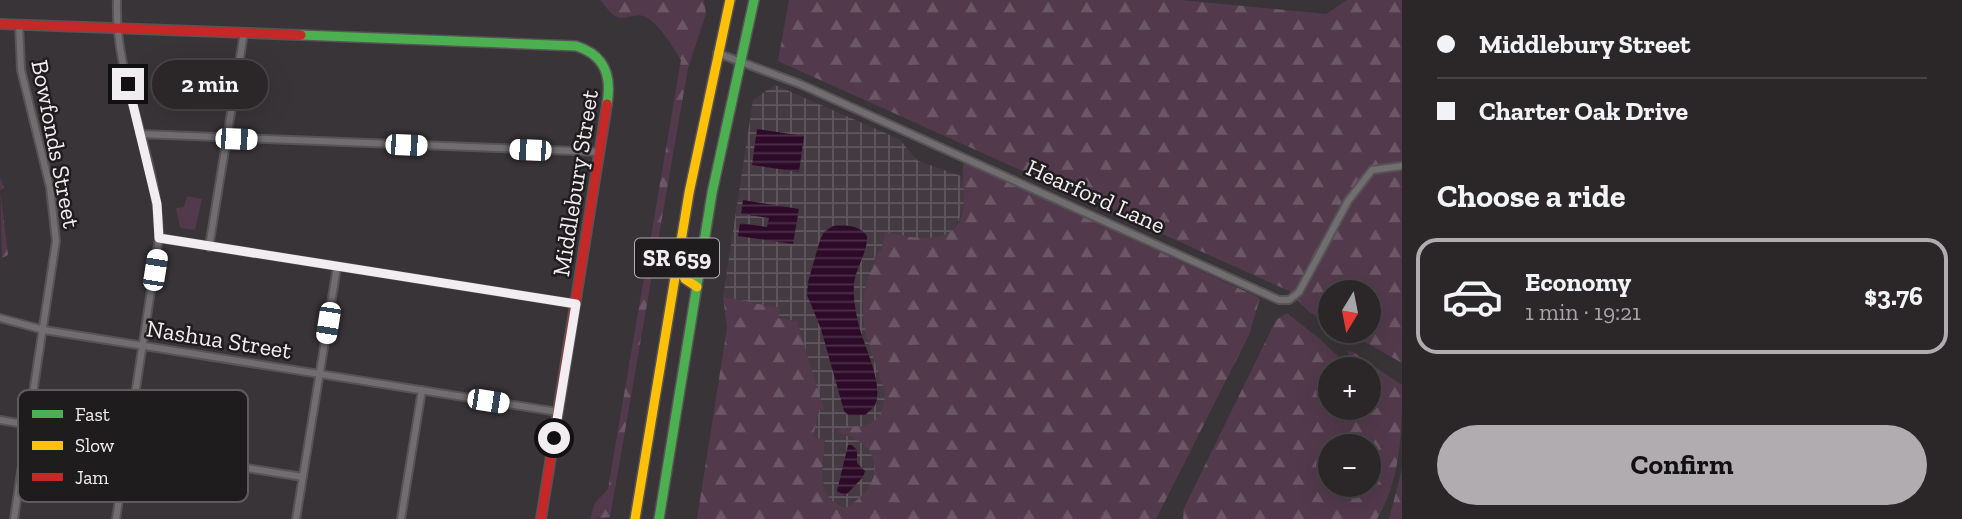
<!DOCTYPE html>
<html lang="en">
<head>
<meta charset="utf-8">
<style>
  :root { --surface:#2b2729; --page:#332f31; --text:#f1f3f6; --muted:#a6a5a8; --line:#474446; --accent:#b1acaf }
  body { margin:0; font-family:"Zilla Slab",serif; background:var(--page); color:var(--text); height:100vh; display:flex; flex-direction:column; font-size:26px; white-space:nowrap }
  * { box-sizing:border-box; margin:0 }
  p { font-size:23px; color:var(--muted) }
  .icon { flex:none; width:38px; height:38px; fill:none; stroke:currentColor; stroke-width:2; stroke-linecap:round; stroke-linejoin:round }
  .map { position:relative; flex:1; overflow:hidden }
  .details { display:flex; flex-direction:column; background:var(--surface); width:560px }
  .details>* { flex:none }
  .hud { display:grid; align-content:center; height:154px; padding:0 35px; background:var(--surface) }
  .needle { width:46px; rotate:190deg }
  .buttons { position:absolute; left:1318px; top:280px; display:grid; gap:14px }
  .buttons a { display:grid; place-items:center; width:63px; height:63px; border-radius:50%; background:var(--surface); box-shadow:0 7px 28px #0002,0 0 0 2px var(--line); font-size:35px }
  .end { position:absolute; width:32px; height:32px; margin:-16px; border:9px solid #f2edf0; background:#111; box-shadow:0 0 0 4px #111 }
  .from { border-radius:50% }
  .bubble { position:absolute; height:49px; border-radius:24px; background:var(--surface); box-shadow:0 7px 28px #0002,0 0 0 2px var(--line); font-size:23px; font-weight:700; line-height:49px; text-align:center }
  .car { position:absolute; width:21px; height:42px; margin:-21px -10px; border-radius:9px; box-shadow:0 0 5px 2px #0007; background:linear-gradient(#fff 24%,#345 0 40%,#fff 0 76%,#345 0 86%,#fff 0) }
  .hud b { display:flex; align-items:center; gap:24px; height:66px; font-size:26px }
  .hud b+b { border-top:2px solid var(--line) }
  .hud i { width:18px; height:18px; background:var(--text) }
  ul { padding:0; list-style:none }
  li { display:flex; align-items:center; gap:21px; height:116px; margin:0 14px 10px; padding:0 21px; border:4px solid var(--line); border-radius:21px }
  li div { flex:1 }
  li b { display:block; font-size:26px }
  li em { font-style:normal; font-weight:700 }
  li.selected { border-color:var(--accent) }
  li>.icon { width:63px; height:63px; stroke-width:1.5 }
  h2 { padding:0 35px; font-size:32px; line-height:84px }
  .primary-button { display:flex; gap:14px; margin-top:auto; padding:14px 35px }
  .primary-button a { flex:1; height:80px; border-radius:42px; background:var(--accent); color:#111; font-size:28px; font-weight:700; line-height:80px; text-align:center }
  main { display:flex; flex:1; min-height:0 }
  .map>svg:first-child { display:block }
  .industrial { fill:url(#industrial-grid) }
  .green { fill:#523a4c }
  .forest { fill:url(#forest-firs); fill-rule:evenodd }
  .water { fill:url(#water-rules) }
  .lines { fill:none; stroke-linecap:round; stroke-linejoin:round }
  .street-casing { stroke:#575356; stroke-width:10 }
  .fast-casing { stroke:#575356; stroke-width:12 }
  .slow-casing { stroke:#575356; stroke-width:12 }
  .jam-casing { stroke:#575356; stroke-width:12 }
  .street { stroke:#716e70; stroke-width:6 }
  .fast { stroke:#4caf50; stroke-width:9 }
  .slow { stroke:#ffc107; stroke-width:9 }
  .jam { stroke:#c62828; stroke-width:9 }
  .route { stroke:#f2edf0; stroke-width:9 }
  .labels { text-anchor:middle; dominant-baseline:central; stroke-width:5; stroke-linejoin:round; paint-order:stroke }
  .shield { fill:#1f1c1e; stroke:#b3aeb1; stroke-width:2 }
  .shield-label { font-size:23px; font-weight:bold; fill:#f2edf0 }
  .street-label { font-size:24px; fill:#f2edf0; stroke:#1f1c1e }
  .key { fill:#1f1c1e; stroke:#5e5b5d; stroke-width:2 }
  .key-label { font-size:19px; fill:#f2edf0 }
</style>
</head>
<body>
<main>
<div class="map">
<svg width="1402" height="519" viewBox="0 0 1402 519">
  <defs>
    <pattern id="industrial-grid" width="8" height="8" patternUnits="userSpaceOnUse" patternTransform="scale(1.75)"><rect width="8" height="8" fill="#463a42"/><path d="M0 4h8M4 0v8" fill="none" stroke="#61575e"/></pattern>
    <pattern id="forest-firs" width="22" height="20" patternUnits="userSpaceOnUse" patternTransform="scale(1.75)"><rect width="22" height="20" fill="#523a4c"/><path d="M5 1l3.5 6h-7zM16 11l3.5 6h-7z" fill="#6b5766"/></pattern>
    <pattern id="water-rules" width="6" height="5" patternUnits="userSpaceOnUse" patternTransform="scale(1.75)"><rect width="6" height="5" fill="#2d0b28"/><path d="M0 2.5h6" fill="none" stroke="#4c2f48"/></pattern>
  </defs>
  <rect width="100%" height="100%" fill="#393437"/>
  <!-- industrial -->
  <path class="industrial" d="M775,85L899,139L918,161L961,176L964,186V203L959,220L950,233L933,239L915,238L885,232L881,252L877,251L862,303L885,392V403L882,413L876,420L868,425L839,433L863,442L873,457L876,468L872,482L859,500L846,508L833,504L825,493L822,474L825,440L813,438L819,410L823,409L797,321L778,318L779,308L723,297L753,100Z"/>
  <!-- green -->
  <path class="green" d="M187,196L202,199L195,230L180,228L176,208L184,207Z"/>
  <!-- forest -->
  <path class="forest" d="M600,0H704L706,14L688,68L610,517L590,519L595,503L608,489L681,60C672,46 661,26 646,17C635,11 625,22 615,16C609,13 605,4 600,0Z
    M789,0H1181L1326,14L1347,0H1402V363L1346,331H1368V292H1330V323L1309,312L1289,291L778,61Z
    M964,162L1260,298L1249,335L1156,519H697L727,328L723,297L780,308L778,318L797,321L824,410H819L813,437L825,440C823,467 814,498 846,508C885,485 886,444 838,433L839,428C868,428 884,424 885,392C877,364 862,335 863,305C863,288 872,268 878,251L881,252L885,232C919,239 962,250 964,199C964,185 961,175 964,162Z
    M0,177L4,188L0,190L8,255L2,258Z
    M1287,313L1321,340L1351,369H1330V408H1368V369H1359L1347,351L1353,352L1402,385C1402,431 1401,479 1377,519H1183L1184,508L1276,320ZM1330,446H1368V485H1330Z
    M1402,469V519H1389Z"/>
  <!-- water -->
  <path class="water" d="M757,129L804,136L799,172L752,165Z
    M743,200L799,209L793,244L738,236L740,223L767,227L769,218L741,214Z
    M833,226C845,225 860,225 867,236C868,251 858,264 855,278C852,292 855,308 858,322C863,345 886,387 874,407L865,415L849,416L844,411L821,329L807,295L808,282L820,240L824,232Z
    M848,445H852L857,450V463L865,471L863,477L845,496L837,491Z"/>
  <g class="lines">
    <defs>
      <path id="street" d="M717,53L800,84L1279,300H1289L1299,292L1348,201L1372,170L1402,166
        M140,134L600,152
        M159,238L576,304
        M209,247L244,33
        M0,318L44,330L558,412
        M0,420L29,425
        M127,449L303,477
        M14,519L56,241L50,187L21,70L19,24
        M116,519L159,238C159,157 114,82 117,0
        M296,519L337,267
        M401,519L422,390"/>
      <path id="fast" d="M301,35L576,46C605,55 612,76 607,104
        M659,519L712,193L754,0"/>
      <path id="slow" d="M679,266L685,279L697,287
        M635,519L689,193L730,0"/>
      <path id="jam" d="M0,24L301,35
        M541,519L607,104"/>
    </defs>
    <!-- street casing -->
    <use href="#street" class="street-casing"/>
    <!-- fast casing -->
    <use href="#fast" class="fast-casing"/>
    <!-- slow casing -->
    <use href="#slow" class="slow-casing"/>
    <!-- jam casing -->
    <use href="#jam" class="jam-casing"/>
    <!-- street -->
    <use href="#street" class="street"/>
    <!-- fast -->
    <use href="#fast" class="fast"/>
    <!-- slow -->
    <use href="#slow" class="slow"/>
    <!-- jam -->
    <use href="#jam" class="jam"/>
  </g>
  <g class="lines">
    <!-- route -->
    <path class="route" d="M128,84L157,204L159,238L576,304L554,438"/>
  </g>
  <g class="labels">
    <!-- shield labels -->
    <rect class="shield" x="635" y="238.5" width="84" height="39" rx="5"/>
    <g class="shield-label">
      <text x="677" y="258">SR 659</text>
    </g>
    <!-- street labels -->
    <g class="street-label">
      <text transform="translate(56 144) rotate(79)">Bowfonds Street</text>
      <text transform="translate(575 183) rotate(-81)">Middlebury Street</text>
      <text transform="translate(1096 196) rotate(24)">Hearford Lane</text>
      <text transform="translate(219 339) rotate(9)">Nashua Street</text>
    </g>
  </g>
  <!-- legend -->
  <rect x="18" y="390" width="230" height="112" rx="10" class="key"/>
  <rect x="32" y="410" width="31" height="8" fill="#4caf50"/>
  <rect x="32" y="441" width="31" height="9" fill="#ffc107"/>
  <rect x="32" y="473" width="31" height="8" fill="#c62828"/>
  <g class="key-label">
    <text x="75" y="421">Fast</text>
    <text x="75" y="452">Slow</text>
    <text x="75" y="484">Jam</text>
  </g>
</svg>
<div class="buttons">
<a><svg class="needle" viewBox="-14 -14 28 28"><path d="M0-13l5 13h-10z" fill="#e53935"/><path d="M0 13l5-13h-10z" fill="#a6a5a8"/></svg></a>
<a>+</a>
<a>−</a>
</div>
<i class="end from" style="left:554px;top:438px"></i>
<i class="end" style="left:128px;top:84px"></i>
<div class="bubble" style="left:152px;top:60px;width:116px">2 min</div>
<i class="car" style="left:236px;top:139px;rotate:92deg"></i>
<i class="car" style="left:406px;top:145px;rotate:92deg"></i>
<i class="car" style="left:530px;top:150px;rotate:272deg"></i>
<i class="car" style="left:155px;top:270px;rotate:9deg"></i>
<i class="car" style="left:328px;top:323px;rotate:189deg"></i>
<i class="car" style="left:488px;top:401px;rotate:99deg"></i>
</div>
<section class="details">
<div class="hud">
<b><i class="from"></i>Middlebury Street</b>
<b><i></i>Charter Oak Drive</b>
</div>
<h2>Choose a ride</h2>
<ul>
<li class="selected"><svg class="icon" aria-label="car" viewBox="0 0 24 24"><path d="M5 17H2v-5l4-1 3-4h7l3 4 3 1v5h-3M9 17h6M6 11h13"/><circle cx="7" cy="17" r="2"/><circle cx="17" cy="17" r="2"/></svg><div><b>Economy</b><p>1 min · 19:21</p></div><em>$3.76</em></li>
</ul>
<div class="primary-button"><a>Confirm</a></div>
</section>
</main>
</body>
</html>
